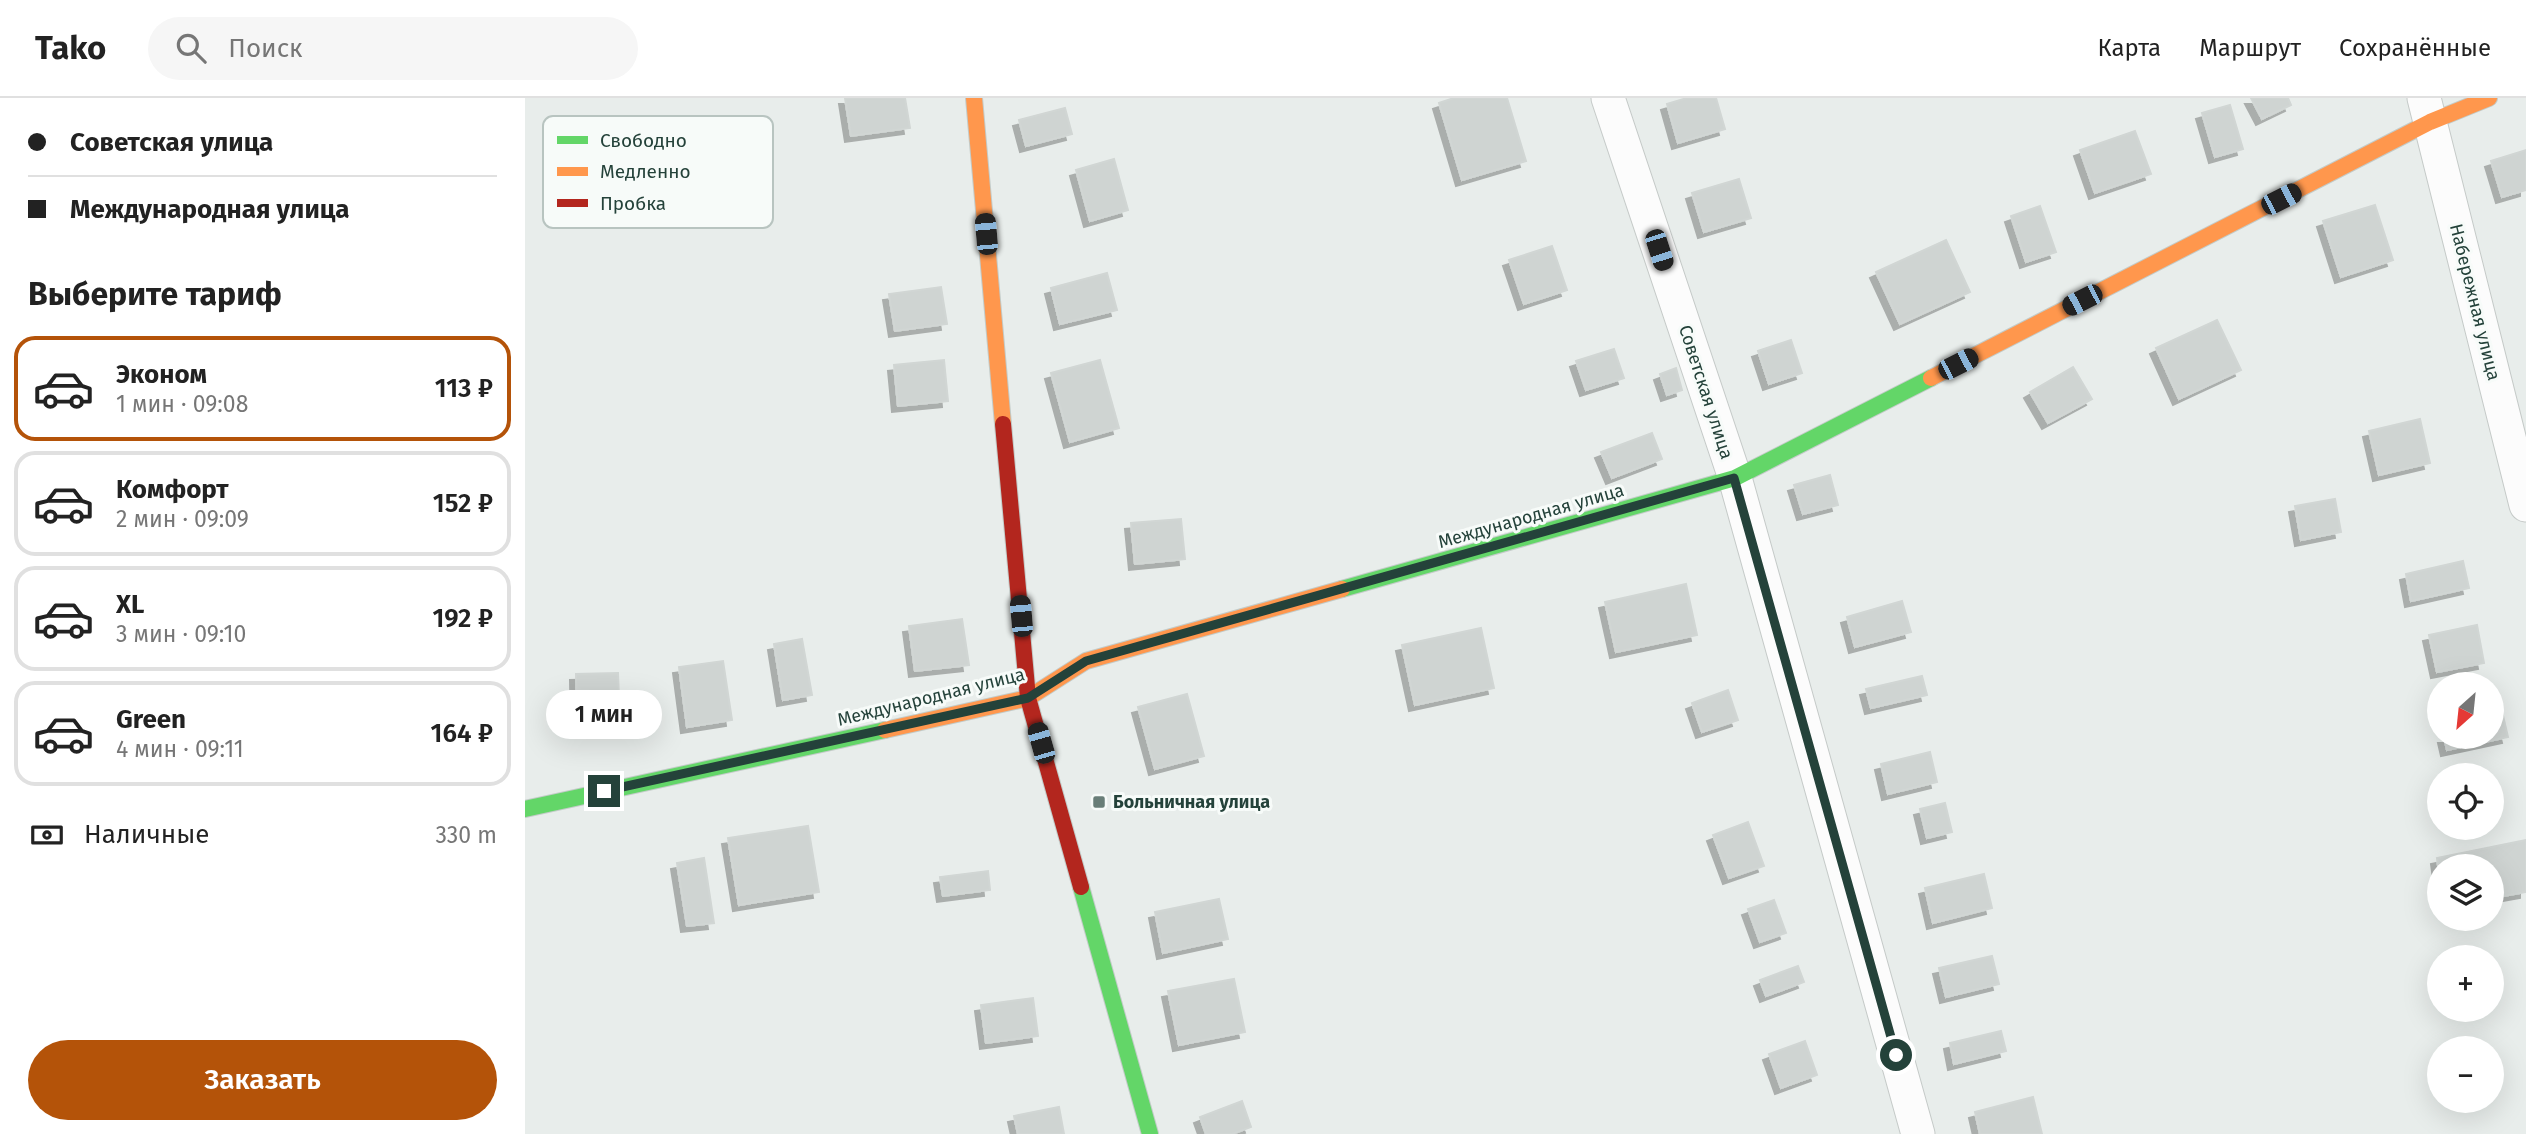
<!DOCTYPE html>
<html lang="ru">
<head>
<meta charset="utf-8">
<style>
  :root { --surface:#fff; --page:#f6f6f6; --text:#222; --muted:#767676; --line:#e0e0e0; --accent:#b45309 }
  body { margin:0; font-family:"Fira Sans",sans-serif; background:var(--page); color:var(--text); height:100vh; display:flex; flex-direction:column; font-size:26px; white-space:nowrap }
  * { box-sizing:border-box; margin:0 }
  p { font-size:23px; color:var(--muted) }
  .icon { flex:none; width:38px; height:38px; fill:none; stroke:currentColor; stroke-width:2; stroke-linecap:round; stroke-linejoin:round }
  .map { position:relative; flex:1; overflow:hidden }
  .sheet { display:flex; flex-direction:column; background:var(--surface); width:525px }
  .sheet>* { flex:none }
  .hud { display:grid; align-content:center; height:154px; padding:0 28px; background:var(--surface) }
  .needle { width:46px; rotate:207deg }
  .tools { position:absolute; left:1902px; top:574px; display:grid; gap:14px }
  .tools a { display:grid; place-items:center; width:77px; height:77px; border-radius:50%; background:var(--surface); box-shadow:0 7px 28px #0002; font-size:35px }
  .end { position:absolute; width:32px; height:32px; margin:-16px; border:9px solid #24423a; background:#fff; box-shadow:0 0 0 4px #fff }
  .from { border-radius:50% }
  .bubble { position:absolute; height:49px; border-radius:24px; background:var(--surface); box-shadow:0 7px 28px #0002; font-size:23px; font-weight:600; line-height:49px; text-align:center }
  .car { position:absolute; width:21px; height:42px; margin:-21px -10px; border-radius:9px; box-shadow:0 0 5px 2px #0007; background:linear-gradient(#222 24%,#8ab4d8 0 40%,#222 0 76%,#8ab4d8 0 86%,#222 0) }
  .hud b { display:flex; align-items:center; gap:24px; height:66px; font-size:26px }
  .hud b+b { border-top:2px solid var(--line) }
  .hud i { width:18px; height:18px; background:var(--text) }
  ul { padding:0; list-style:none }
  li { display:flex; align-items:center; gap:21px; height:105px; margin:0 14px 10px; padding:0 14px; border:4px solid var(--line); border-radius:21px }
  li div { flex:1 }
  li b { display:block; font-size:26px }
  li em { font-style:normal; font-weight:600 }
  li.on { border-color:var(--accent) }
  li>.icon { width:63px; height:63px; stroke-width:1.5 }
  h2 { padding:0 28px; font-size:32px; line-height:84px }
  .pay { display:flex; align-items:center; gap:18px; height:77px; padding:0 28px; font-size:26px }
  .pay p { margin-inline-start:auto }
  .primary-button { display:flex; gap:14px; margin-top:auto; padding:14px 28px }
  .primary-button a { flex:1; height:80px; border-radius:42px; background:var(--accent); color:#fff; font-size:28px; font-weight:600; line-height:80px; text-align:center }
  header { display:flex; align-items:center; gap:42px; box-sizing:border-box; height:98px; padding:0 35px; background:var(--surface); border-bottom:2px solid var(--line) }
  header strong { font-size:33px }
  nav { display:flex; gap:38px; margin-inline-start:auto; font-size:24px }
  .search { width:490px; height:63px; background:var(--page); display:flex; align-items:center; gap:18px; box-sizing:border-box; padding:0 24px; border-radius:38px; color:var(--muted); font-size:26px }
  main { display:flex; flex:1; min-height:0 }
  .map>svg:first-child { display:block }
  .building { fill:#cfd4d2; stroke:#d1d6d4; stroke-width:2; filter:url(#shadow) }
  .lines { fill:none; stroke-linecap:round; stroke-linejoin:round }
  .street-casing { stroke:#c5cac8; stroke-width:35 }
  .fast-casing { stroke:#c3cbc8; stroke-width:18 }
  .slow-casing { stroke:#c3cbc8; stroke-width:18 }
  .jam-casing { stroke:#c3cbc8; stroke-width:18 }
  .street { stroke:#fcfcfc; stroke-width:33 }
  .fast { stroke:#63d668; stroke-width:16 }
  .slow { stroke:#ff974d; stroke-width:16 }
  .jam { stroke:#b3261e; stroke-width:16 }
  .route { stroke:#24423a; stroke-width:9 }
  .poi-dot { fill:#697e78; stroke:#f7fbf9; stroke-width:2.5 }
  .labels { text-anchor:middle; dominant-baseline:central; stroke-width:6; stroke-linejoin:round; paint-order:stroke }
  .street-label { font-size:18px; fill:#24423a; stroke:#f7fbf9 }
  .poi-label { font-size:18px; font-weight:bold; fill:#24423a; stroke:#f7fbf9; text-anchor:start }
  .key { fill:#f7fbf9; stroke:#b8c4c0; stroke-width:2 }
  .key-label { font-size:19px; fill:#24423a }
</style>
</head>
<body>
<header>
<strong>Tako</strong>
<div class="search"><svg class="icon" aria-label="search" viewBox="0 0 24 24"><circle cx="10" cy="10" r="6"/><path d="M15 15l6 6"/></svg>Поиск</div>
<nav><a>Карта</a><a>Маршрут</a><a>Сохранённые</a></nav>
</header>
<main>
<section class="sheet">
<div class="hud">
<b><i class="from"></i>Советская улица</b>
<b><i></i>Международная улица</b>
</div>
<h2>Выберите тариф</h2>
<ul>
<li class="on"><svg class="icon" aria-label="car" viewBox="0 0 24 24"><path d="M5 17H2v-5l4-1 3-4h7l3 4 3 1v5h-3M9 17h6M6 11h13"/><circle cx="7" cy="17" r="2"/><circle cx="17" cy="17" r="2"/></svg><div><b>Эконом</b><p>1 мин · 09:08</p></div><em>113 ₽</em></li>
<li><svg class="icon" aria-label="car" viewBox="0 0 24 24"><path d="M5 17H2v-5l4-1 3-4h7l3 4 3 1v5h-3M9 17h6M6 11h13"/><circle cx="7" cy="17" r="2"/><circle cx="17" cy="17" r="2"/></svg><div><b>Комфорт</b><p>2 мин · 09:09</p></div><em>152 ₽</em></li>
<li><svg class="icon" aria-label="car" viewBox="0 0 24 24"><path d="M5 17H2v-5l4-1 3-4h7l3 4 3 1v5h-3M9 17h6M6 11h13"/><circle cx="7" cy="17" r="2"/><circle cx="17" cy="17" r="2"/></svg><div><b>XL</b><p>3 мин · 09:10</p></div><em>192 ₽</em></li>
<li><svg class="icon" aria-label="car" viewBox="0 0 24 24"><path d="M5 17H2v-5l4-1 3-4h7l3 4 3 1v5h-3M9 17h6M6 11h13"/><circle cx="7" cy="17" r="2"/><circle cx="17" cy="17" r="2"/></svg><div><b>Green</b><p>4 мин · 09:11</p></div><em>164 ₽</em></li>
</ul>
<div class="pay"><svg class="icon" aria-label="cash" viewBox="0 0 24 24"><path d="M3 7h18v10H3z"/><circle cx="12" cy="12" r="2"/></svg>Наличные<p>330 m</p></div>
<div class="primary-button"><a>Заказать</a></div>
</section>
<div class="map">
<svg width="2001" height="1036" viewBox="0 0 2001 1036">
  <defs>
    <filter id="shadow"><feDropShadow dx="-6" dy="6" stdDeviation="0" flood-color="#0004"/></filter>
  </defs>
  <rect width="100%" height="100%" fill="#e8edeb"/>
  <!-- building -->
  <path class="building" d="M320,0H380L385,30L326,38Z
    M929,0H982L1001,63L937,82L914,5Z
    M1162,0H1191L1200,31L1153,45L1142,6Z
    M1726,0H1763L1766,7L1737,21Z
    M1705,7L1718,51L1690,59L1677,15Z
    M540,10L547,36L501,48L494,22Z
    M1610,33L1626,76L1570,95L1555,52Z
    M2001,52V92L1977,99L1966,63Z
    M589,61L603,112L565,123L551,72Z
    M1214,81L1226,120L1179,134L1167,95Z
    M1850,107L1868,162L1816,179L1798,123Z
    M1515,108L1531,154L1501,164L1486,118Z
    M1421,142L1445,194L1375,226L1351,174Z
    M1027,148L1042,192L999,206L984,162Z
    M582,175L592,212L535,226L526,190Z
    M416,189L422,226L370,233L364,196Z
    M1692,222L1716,272L1654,301L1631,250Z
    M1266,242L1277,275L1244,286L1233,253Z
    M1089,251L1099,280L1061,292L1051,263Z
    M419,262L423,303L373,308L369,267Z
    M575,262L594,330L545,344L526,275Z
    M1548,269L1567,301L1523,325L1505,294Z
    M1151,270L1157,292L1142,297L1135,276Z
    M1895,321L1905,365L1854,377L1844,333Z
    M1127,335L1137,361L1087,380L1076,354Z
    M1305,377L1313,407L1278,416L1269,387Z
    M1810,401L1816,434L1776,442L1770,408Z
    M656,421L660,461L610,466L606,425Z
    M1938,463L1944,490L1886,503L1881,476Z
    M1161,486L1172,537L1091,554L1080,504Z
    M1377,503L1386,534L1330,549L1322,519Z
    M437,521L444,567L390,573L384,528Z
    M1952,527L1959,565L1912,574L1904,537Z
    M956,530L969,590L890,607L877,547Z
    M277,541L287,597L258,602L249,546Z
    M198,563L207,622L162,629L154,569Z
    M93,575L95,624L52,625L51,576Z
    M1397,578L1402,597L1346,610L1341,591Z
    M1203,592L1213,622L1177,634L1167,605Z
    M662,596L679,658L630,671L613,609Z
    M1973,596L1983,639L1922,652L1919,639H1967V597Z
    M1405,654L1412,684L1363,696L1356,666Z
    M1420,705L1427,734L1402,740L1395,711Z
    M1223,724L1239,768L1204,780L1188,737Z
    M283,728L294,794L214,807L203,740Z
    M2001,742V794L1967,800V768H1914V775L1912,760Z
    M179,760L189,825L162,828L152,765Z
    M463,773L465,792L418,798L415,779Z
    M1459,776L1467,810L1408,825L1400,790Z
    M694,801L703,841L638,855L630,814Z
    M1249,802L1261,835L1235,844L1223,811Z
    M1467,858L1474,886L1421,899L1414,870Z
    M1273,868L1279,884L1241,898L1235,882Z
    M709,881L720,934L654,947L643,893Z
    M508,900L513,938L461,945L456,907Z
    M1476,933L1481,953L1429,966L1425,945Z
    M1280,943L1292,977L1256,990L1244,956Z
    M1508,999L1517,1036H1455L1450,1014Z
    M717,1003L726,1029L707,1036H681L675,1019Z
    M534,1009L539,1036H493L489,1018Z"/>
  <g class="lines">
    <defs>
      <path id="street" d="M1083,0L1210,380L1393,1036
        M1899,0L2001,407"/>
      <path id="fast" d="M817,491L1210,380L1406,280
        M0,711L360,632
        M556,789L625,1036"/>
      <path id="slow" d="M449,0L478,326
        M1406,280L1905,24L1964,0
        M360,632L503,600L561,563L817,491"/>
      <path id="jam" d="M478,326L503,600L556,789"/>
    </defs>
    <!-- street casing -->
    <use href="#street" class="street-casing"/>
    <!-- fast casing -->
    <use href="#fast" class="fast-casing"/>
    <!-- slow casing -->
    <use href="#slow" class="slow-casing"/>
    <!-- jam casing -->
    <use href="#jam" class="jam-casing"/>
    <!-- street -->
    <use href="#street" class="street"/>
    <!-- fast -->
    <use href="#fast" class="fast"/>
    <!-- slow -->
    <use href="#slow" class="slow"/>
    <!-- jam -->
    <use href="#jam" class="jam"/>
  </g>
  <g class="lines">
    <!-- route -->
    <path class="route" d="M79,693L503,600L561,563L1209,380L1371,957"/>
  </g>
  <!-- markers -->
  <rect class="poi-dot" x="567" y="697" width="14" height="14" rx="3.5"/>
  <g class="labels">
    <!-- street labels -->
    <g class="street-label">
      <text transform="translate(1950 204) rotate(76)">Набережная улица</text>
      <text transform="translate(1181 294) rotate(72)">Советская улица</text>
      <text transform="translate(1006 418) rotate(-16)">Международная улица</text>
      <text transform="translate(406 599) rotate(-14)">Международная улица</text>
    </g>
    <!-- poi labels -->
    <g class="poi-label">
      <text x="588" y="704">Больничная улица</text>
    </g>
  </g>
  <!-- legend -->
  <rect x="18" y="18" width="230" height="112" rx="10" class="key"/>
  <rect x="32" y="38" width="31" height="8" fill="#63d668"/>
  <rect x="32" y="69" width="31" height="9" fill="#ff974d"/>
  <rect x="32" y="101" width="31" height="8" fill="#b3261e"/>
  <g class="key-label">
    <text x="75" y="49">Свободно</text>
    <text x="75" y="80">Медленно</text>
    <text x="75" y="112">Пробка</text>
  </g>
</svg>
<div class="tools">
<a><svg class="needle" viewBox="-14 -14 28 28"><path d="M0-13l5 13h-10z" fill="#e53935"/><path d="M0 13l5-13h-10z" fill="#767676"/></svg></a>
<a><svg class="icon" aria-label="locate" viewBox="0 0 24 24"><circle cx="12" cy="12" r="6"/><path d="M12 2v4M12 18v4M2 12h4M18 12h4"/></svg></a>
<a><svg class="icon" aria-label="layers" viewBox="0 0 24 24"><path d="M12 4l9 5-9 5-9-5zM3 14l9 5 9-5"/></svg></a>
<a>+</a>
<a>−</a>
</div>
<i class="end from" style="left:1371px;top:957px"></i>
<i class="end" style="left:79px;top:693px"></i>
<div class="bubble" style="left:21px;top:592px;width:116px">1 мин</div>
<i class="car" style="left:1756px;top:101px;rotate:63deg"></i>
<i class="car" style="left:461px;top:136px;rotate:355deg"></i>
<i class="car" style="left:1134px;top:152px;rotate:162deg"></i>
<i class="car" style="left:1557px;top:202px;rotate:243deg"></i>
<i class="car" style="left:1433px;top:266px;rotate:63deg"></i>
<i class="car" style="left:496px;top:518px;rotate:355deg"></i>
<i class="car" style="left:516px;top:645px;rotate:344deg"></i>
</div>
</main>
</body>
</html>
